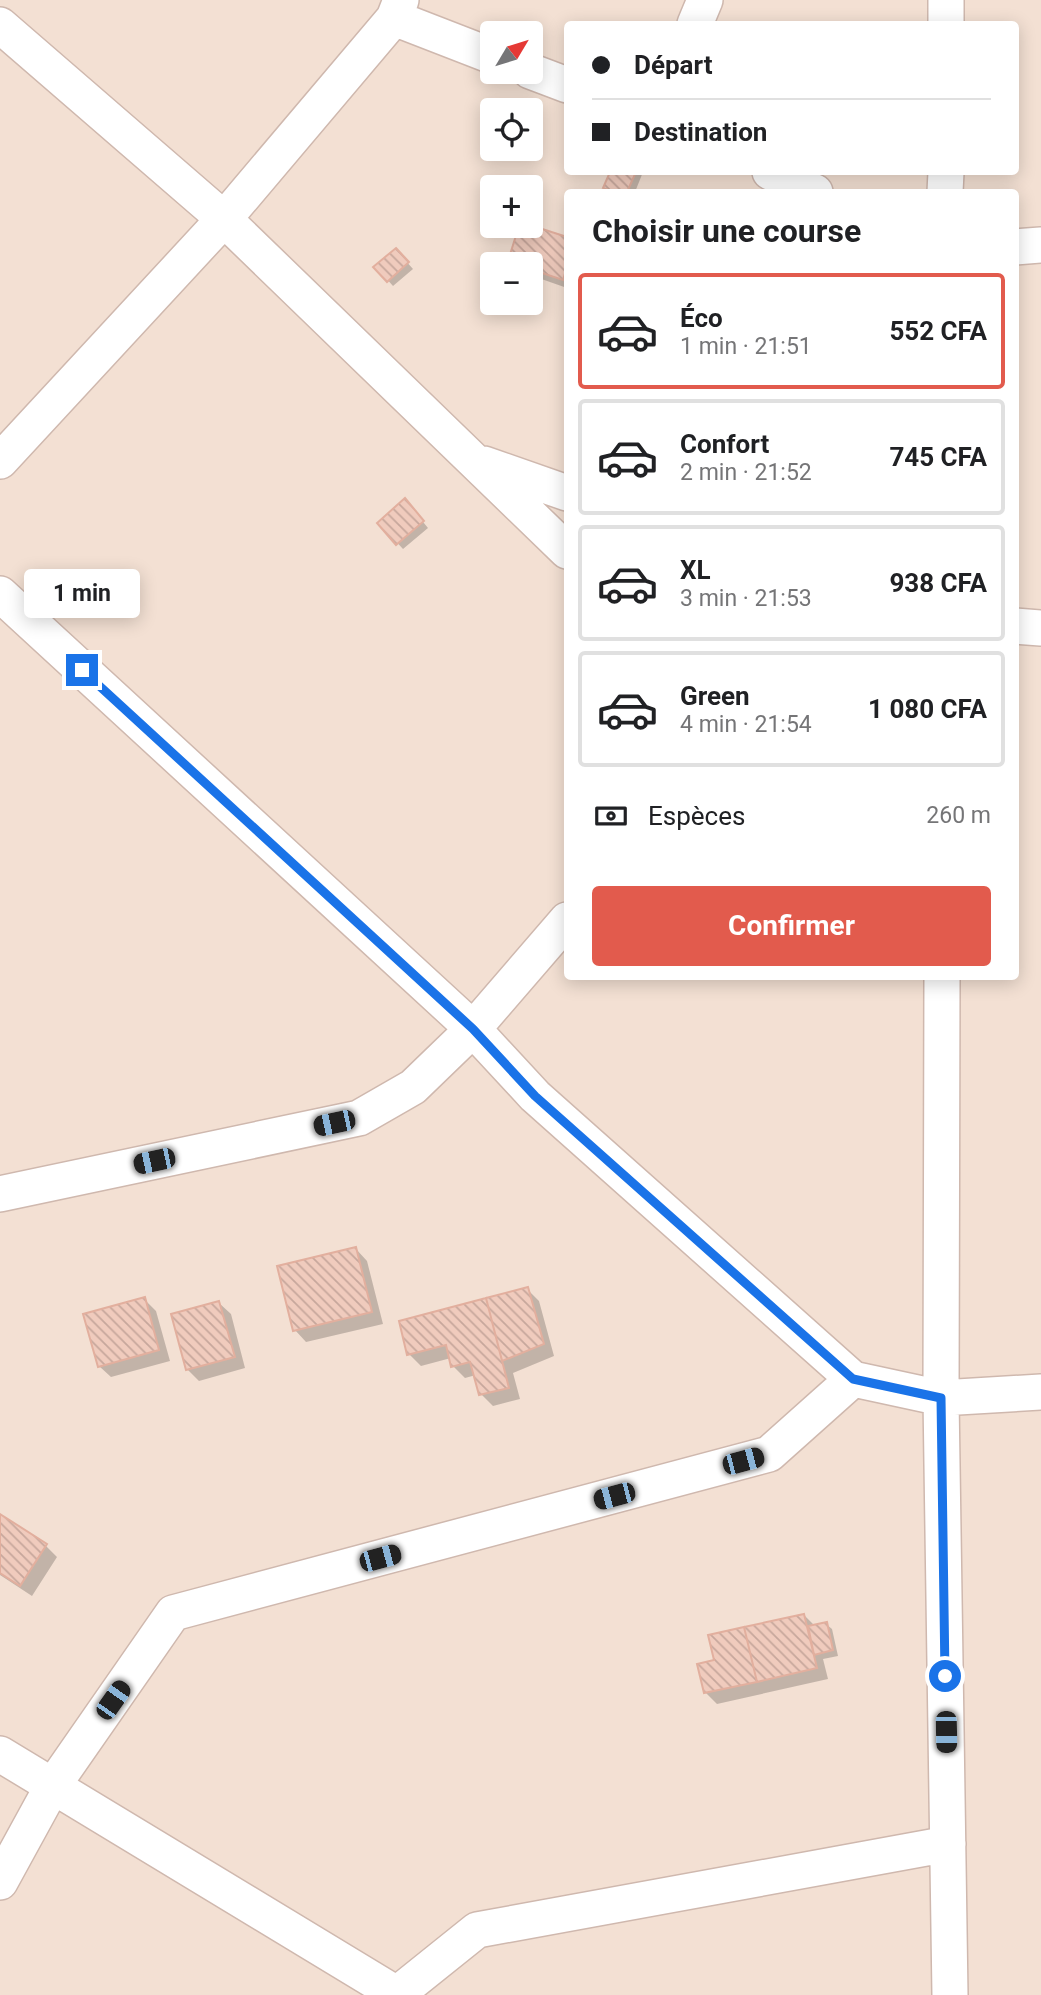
<!DOCTYPE html>
<html lang="fr">
<head>
<meta charset="utf-8">
<style>
  :root { --surface:#fff; --page:#f2f2f2; --text:#202124; --muted:#757577; --line:#e0e0e0; --accent:#e25b4d }
  body { margin:0; font-family:Roboto,sans-serif; background:var(--page); color:var(--text); height:100vh; display:flex; flex-direction:column; font-size:26px; white-space:nowrap }
  * { box-sizing:border-box; margin:0 }
  p { font-size:23px; color:var(--muted) }
  .icon { flex:none; width:38px; height:38px; fill:none; stroke:currentColor; stroke-width:2; stroke-linecap:round; stroke-linejoin:round }
  .map { position:relative; flex:1; overflow:hidden }
  .sheet { position:absolute; left:564px; top:189px; width:455px; height:791px; display:flex; flex-direction:column; background:var(--surface); border-radius:7px; box-shadow:0 4px 18px #0003 }
  .sheet>* { flex:none }
  .banner { position:absolute; left:564px; top:21px; width:455px; height:154px; border-radius:7px; box-shadow:0 4px 18px #0003; display:grid; align-content:center; height:154px; padding:0 28px; background:var(--surface) }
  .needle { width:46px; rotate:52deg }
  .tools { position:absolute; left:480px; top:21px; display:grid; gap:14px }
  .tools a { display:grid; place-items:center; width:63px; height:63px; border-radius:7px; background:var(--surface); box-shadow:0 4px 18px #0003; font-size:35px }
  .end { position:absolute; width:32px; height:32px; margin:-16px; border:9px solid #1a73e8; background:#fff; box-shadow:0 0 0 4px #fff }
  .from { border-radius:50% }
  .bubble { position:absolute; height:49px; border-radius:7px; background:var(--surface); box-shadow:0 4px 18px #0003; font-size:23px; font-weight:700; line-height:49px; text-align:center }
  .car { position:absolute; width:21px; height:42px; margin:-21px -10px; border-radius:9px; box-shadow:0 0 5px 2px #0007; background:linear-gradient(#222 24%,#8ab4d8 0 40%,#222 0 76%,#8ab4d8 0 86%,#222 0) }
  .banner b { display:flex; align-items:center; gap:24px; height:66px; font-size:26px }
  .banner b+b { border-top:2px solid var(--line) }
  .banner i { width:18px; height:18px; background:var(--text) }
  ul { padding:0; list-style:none }
  li { display:flex; align-items:center; gap:21px; height:116px; margin:0 14px 10px; padding:0 14px; border:4px solid var(--line); border-radius:7px }
  li div { flex:1 }
  li b { display:block; font-size:26px }
  li em { font-style:normal; font-weight:700 }
  li.on { border-color:var(--accent) }
  li>.icon { width:63px; height:63px; stroke-width:1.5 }
  h2 { padding:0 28px; font-size:32px; line-height:84px }
  .pay { display:flex; align-items:center; gap:18px; height:77px; padding:0 28px; font-size:26px }
  .pay p { margin-inline-start:auto }
  .button { display:flex; gap:14px; margin-top:auto; padding:14px 28px }
  .button a { flex:1; height:80px; border-radius:7px; background:var(--accent); color:#fff; font-size:28px; font-weight:700; line-height:80px; text-align:center }
  .map>svg:first-child { display:block }
  .residential { fill:#f3e0d3; fill-rule:evenodd }
  .shadow { fill:#0003 }
  .building { fill:url(#building-back-hatch); stroke:#e2af9e; stroke-width:2 }
  .lines { fill:none; stroke-linecap:round; stroke-linejoin:round }
  .minor-casing { stroke:#cfb8ae; stroke-width:38 }
  .minor { stroke:#fff; stroke-width:35 }
  .route { stroke:#1a73e8; stroke-width:9 }
</style>
</head>
<body>
<div class="map">
<svg width="1041" height="1995" viewBox="0 0 1041 1995">
  <defs>
    <pattern id="building-back-hatch" width="6" height="6" patternUnits="userSpaceOnUse" patternTransform="scale(1.75)"><rect width="6" height="6" fill="#f0cbbd"/><path d="M-1 5l2 2M0 0l6 6M5-1l2 2" fill="none" stroke="#c7a79c"/></pattern>
  </defs>
  <rect width="100%" height="100%" fill="#fbf0e5"/>
  <!-- residential -->
  <path class="residential" d="M0,0H1041V1995H0ZM567,24H1015V172H567ZM492,33H530V72H492ZM492,110H530V149H492ZM492,187H530V226H492ZM567,192H1015V976H567ZM492,264H530V303H492Z"/>
  <!-- shadow -->
  <path class="shadow" d="M611,172H643L635,192H610L605,188Z
    M520,226H527L567,239V288L530,275V264H513L510,261Z
    M396,250L413,269L393,286L376,267Z
    M410,506L428,528L403,549L379,523Z
    M356,1249L367,1261L383,1324L306,1342L295,1330Z
    M527,1289L539,1301L554,1356L513,1373L520,1399L493,1406L481,1394L476,1375L465,1378L453,1366L451,1358L421,1366L409,1354Z
    M144,1299L156,1311L170,1361L111,1377L99,1366Z
    M219,1303L231,1314L245,1368L199,1381L187,1369Z
    M0,1517L46,1546L57,1557L32,1596L0,1575Z
    M804,1615L815,1626L826,1624L832,1629L838,1656L823,1659L828,1679L717,1704L706,1693Z"/>
  <!-- building -->
  <path class="building" d="M610,172H636L627,192H614L603,188Z
    M530,225L567,237V267L563,280L530,269V264H517L508,261L519,226Z
    M396,248L409,262L387,282L373,267Z
    M405,498L424,521L396,545L377,523Z
    M356,1247L372,1312L293,1331L277,1266Z
    M528,1287L544,1344L502,1361L486,1298Z
    M145,1297L159,1350L98,1367L83,1314Z
    M486,1298L509,1388L479,1395L470,1362L451,1367L446,1345L407,1355L399,1321Z
    M219,1301L235,1357L186,1370L171,1314Z
    M0,1514L47,1544L20,1586L0,1573Z
    M804,1614L817,1668L757,1682L744,1627Z
    M827,1622L833,1650L814,1655L808,1626Z
    M744,1627L757,1682L704,1693L697,1664L714,1660L708,1635Z"/>
  <g class="lines">
    <defs>
      <path id="minor" d="M394,18L492,56
        M695,24L705,0
        M946,24V0
        M0,25L224,219L567,551
        M530,71L567,85
        M770,172L815,192
        M945,192L946,172
        M1015,247L1041,245
        M0,461L224,219L394,18L401,0
        M484,464L567,493
        M0,594L473,1029L535,1096L853,1379L941,1398L1041,1392
        M1015,626L1041,628
        M942,976L941,1398L950,1995
        M0,1194L359,1118L413,1087L473,1029L567,920
        M0,1754L398,1995
        M0,1882L52,1787L173,1613L769,1454L853,1379
        M396,1995L477,1930L948,1844"/>
    </defs>
    <!-- minor casing -->
    <use href="#minor" class="minor-casing"/>
    <!-- minor -->
    <use href="#minor" class="minor"/>
  </g>
  <g class="lines">
    <!-- route -->
    <path class="route" d="M82,670L473,1029L535,1096L853,1379L941,1398L945,1676"/>
  </g>
</svg>
<div class="tools">
<a><svg class="needle" viewBox="-14 -14 28 28"><path d="M0-13l5 13h-10z" fill="#e53935"/><path d="M0 13l5-13h-10z" fill="#757577"/></svg></a>
<a><svg class="icon" aria-label="locate" viewBox="0 0 24 24"><circle cx="12" cy="12" r="6"/><path d="M12 2v4M12 18v4M2 12h4M18 12h4"/></svg></a>
<a>+</a>
<a>−</a>
</div>
<i class="end from" style="left:945px;top:1676px"></i>
<i class="end" style="left:82px;top:670px"></i>
<div class="bubble" style="left:24px;top:569px;width:116px">1 min</div>
<i class="car" style="left:334px;top:1123px;rotate:258deg"></i>
<i class="car" style="left:154px;top:1161px;rotate:258deg"></i>
<i class="car" style="left:743px;top:1461px;rotate:75deg"></i>
<i class="car" style="left:614px;top:1496px;rotate:255deg"></i>
<i class="car" style="left:380px;top:1558px;rotate:75deg"></i>
<i class="car" style="left:113px;top:1700px;rotate:35deg"></i>
<i class="car" style="left:946px;top:1732px;rotate:179deg"></i>
<div class="banner">
<b><i class="from"></i>Départ</b>
<b><i></i>Destination</b>
</div>
<section class="sheet">
<h2>Choisir une course</h2>
<ul>
<li class="on"><svg class="icon" aria-label="car" viewBox="0 0 24 24"><path d="M5 17H2v-5l4-1 3-4h7l3 4 3 1v5h-3M9 17h6M6 11h13"/><circle cx="7" cy="17" r="2"/><circle cx="17" cy="17" r="2"/></svg><div><b>Éco</b><p>1 min · 21:51</p></div><em>552 CFA</em></li>
<li><svg class="icon" aria-label="car" viewBox="0 0 24 24"><path d="M5 17H2v-5l4-1 3-4h7l3 4 3 1v5h-3M9 17h6M6 11h13"/><circle cx="7" cy="17" r="2"/><circle cx="17" cy="17" r="2"/></svg><div><b>Confort</b><p>2 min · 21:52</p></div><em>745 CFA</em></li>
<li><svg class="icon" aria-label="car" viewBox="0 0 24 24"><path d="M5 17H2v-5l4-1 3-4h7l3 4 3 1v5h-3M9 17h6M6 11h13"/><circle cx="7" cy="17" r="2"/><circle cx="17" cy="17" r="2"/></svg><div><b>XL</b><p>3 min · 21:53</p></div><em>938 CFA</em></li>
<li><svg class="icon" aria-label="car" viewBox="0 0 24 24"><path d="M5 17H2v-5l4-1 3-4h7l3 4 3 1v5h-3M9 17h6M6 11h13"/><circle cx="7" cy="17" r="2"/><circle cx="17" cy="17" r="2"/></svg><div><b>Green</b><p>4 min · 21:54</p></div><em>1 080 CFA</em></li>
</ul>
<div class="pay"><svg class="icon" aria-label="cash" viewBox="0 0 24 24"><path d="M3 7h18v10H3z"/><circle cx="12" cy="12" r="2"/></svg>Espèces<p>260 m</p></div>
<div class="button"><a>Confirmer</a></div>
</section>
</div>
</body>
</html>
